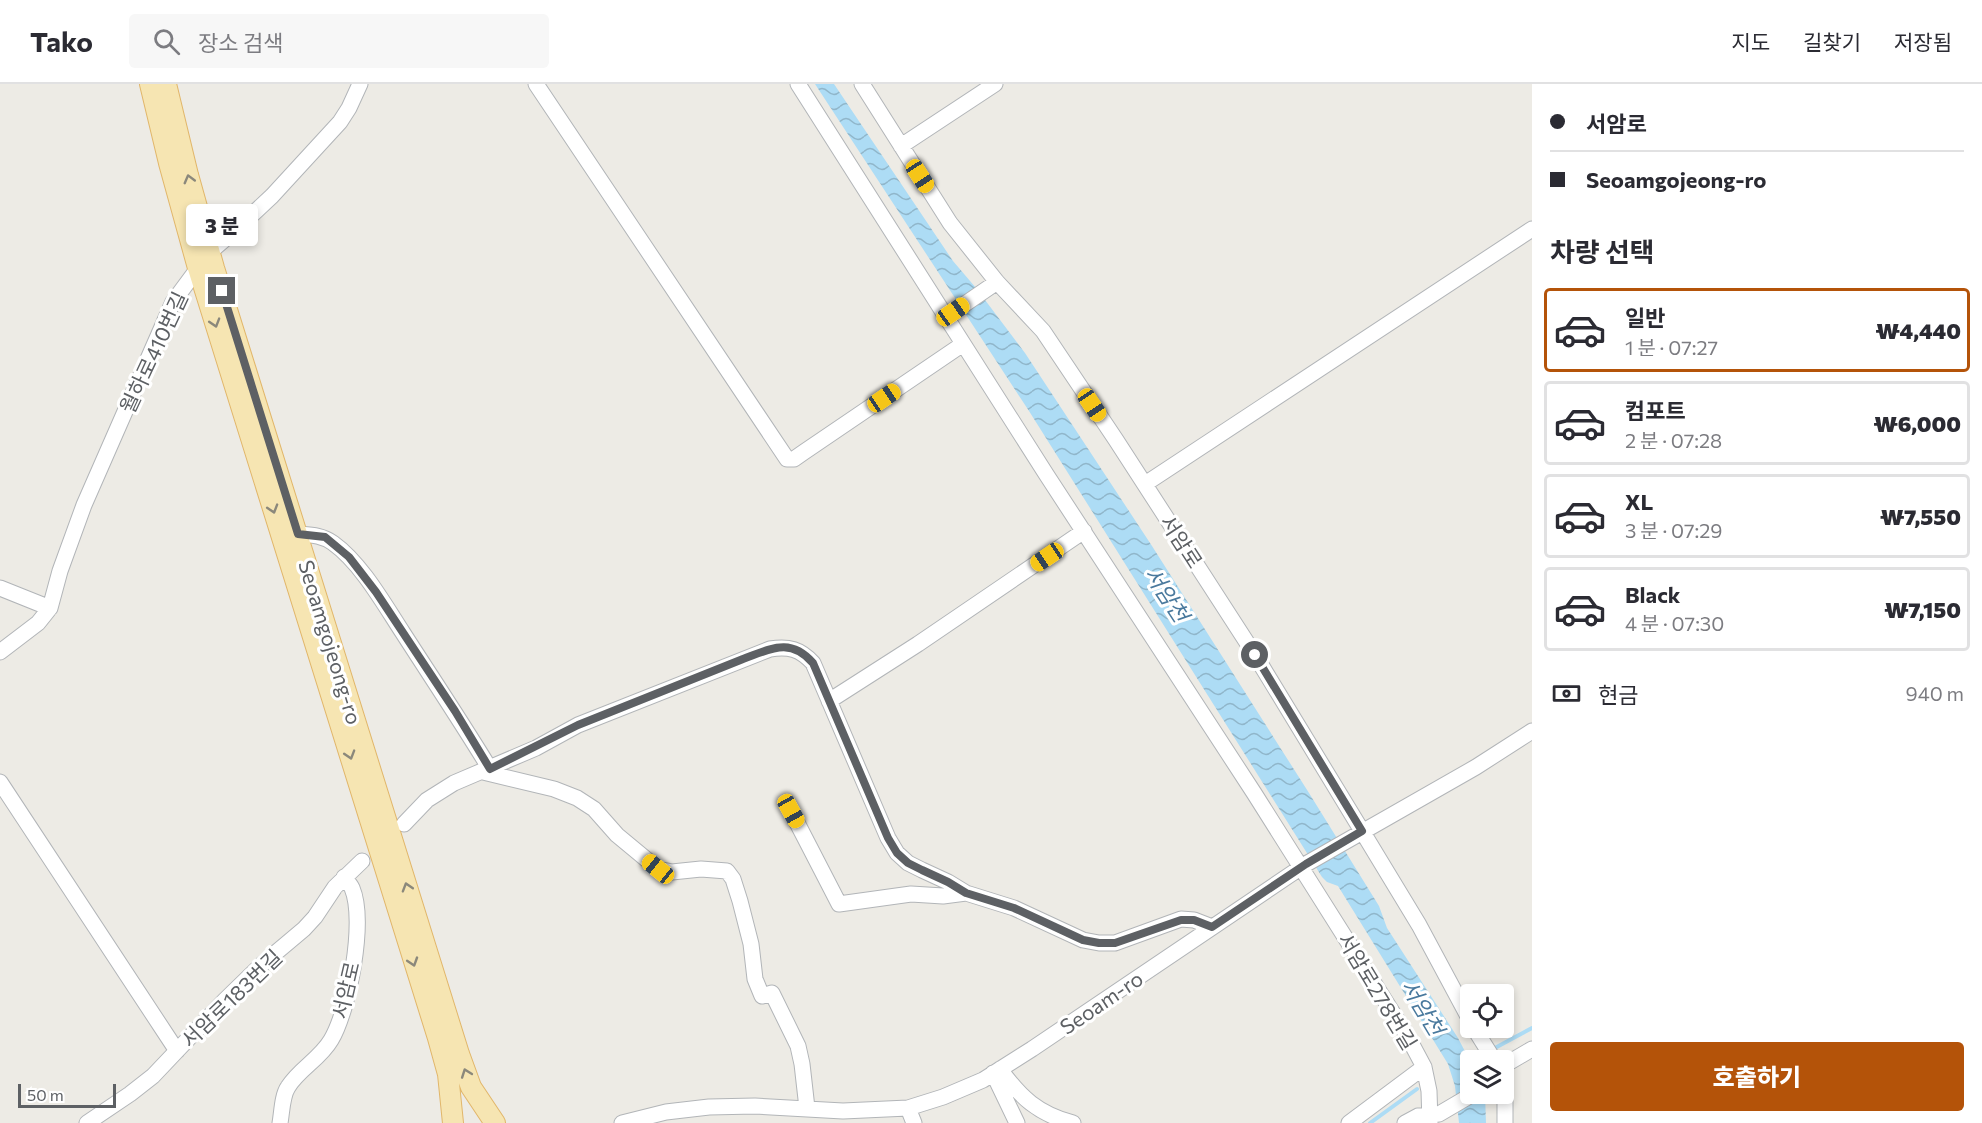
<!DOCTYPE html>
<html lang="ko">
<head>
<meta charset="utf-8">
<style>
  :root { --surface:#fff; --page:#f7f7f7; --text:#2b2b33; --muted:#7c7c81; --line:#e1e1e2; --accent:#b45309 }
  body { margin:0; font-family:Commissioner,"Noto Sans KR",sans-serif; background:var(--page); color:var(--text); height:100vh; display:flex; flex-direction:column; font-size:22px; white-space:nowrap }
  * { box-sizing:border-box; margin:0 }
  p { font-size:20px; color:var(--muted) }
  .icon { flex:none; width:33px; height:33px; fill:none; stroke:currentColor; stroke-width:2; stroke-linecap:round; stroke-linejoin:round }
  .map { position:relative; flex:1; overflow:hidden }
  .sheet { display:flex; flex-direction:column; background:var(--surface); width:450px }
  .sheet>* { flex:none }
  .banner { display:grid; align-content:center; height:132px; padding:0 18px; background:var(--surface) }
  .tools { position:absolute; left:1460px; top:900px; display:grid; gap:12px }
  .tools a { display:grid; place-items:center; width:54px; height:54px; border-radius:6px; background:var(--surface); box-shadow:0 3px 9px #0003; font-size:30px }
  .scale { position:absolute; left:18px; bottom:15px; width:98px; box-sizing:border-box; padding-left:6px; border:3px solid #5d6064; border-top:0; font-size:16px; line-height:21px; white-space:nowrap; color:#5d6064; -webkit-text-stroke:4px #fff; paint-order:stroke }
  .end { position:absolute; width:27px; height:27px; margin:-14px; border:8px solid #5d6064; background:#fff; box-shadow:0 0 0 3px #fff }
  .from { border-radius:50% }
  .bubble { position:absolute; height:42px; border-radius:6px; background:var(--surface); box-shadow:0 3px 9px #0003; font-size:20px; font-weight:800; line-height:42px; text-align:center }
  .car { position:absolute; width:18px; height:36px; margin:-18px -9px; border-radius:8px; box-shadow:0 0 4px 2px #0007; background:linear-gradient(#f5c518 24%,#345 0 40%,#f5c518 0 76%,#345 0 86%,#f5c518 0) }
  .banner b { display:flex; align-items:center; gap:21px; height:57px; font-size:22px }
  .banner b+b { border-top:2px solid var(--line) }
  .banner i { width:15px; height:15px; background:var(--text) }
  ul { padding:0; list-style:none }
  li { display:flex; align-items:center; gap:18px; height:84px; margin:0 12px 9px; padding:0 6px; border:3px solid var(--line); border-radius:6px }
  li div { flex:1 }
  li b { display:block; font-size:22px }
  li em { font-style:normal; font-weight:800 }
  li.current { border-color:var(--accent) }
  li>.icon { width:54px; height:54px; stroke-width:1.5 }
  h2 { padding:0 18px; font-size:27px; line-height:72px }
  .pay { display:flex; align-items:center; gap:15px; height:66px; padding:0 18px; font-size:22px }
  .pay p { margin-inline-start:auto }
  .primary-button { display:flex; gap:12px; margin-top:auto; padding:12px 18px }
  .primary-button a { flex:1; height:69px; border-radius:6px; background:var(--accent); color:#fff; font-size:24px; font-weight:800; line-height:69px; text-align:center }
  header { display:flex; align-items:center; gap:36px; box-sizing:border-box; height:84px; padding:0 30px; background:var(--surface); border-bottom:2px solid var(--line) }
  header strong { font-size:28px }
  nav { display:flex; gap:33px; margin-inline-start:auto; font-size:21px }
  .search { width:420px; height:54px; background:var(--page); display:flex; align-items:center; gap:15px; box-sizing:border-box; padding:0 21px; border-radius:6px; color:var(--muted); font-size:22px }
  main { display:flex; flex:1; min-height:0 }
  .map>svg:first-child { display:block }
  .water { fill:url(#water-waves) }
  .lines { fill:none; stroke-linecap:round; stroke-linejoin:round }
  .stream { stroke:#addcf5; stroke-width:4 }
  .minor-casing { stroke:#b2b5b8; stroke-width:17 }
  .major-casing { stroke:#e1b66a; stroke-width:22 }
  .minor { stroke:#fff; stroke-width:15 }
  .major { stroke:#f6e5b2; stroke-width:20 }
  .oneway { stroke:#8b887b }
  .route { stroke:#5d6064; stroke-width:8 }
  .labels { text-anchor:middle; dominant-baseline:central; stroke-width:6; stroke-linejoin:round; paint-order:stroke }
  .street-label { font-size:21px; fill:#5d6064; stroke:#fff }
  .water-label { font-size:22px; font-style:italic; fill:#49799d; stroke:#fff }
</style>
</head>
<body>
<header>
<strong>Tako</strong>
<div class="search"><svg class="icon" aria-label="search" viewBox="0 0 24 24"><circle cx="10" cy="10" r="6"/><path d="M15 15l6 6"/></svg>장소 검색</div>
<nav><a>지도</a><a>길찾기</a><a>저장됨</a></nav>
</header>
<main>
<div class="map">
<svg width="1532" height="1039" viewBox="0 0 1532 1039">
  <defs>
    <pattern id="water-waves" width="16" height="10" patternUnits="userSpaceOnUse" patternTransform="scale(1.5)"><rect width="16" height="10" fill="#addcf5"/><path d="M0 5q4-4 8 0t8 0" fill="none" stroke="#90b6ca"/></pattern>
  </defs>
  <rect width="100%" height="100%" fill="#edebe5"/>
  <!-- water -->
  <path class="water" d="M815,0H834L953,177L976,204L1025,269L1152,462L1309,709L1379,822L1387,844L1458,954L1470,977V1010H1485L1486,1039H1459L1455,1002L1448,980L1338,802L1327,798L1322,793L1029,327Z"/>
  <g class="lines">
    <!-- stream -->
    <path class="stream" d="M1493,965L1532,944
      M1370,1039L1417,1005"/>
    <defs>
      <path id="minor" d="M536,0L787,375H794L804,368L963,260
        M798,0L1046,390L1254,709L1408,953L1424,983L1429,1007L1430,1039
        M862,0L950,139L997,198L1043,247L1116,356L1255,571L1362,747L1419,841L1470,936
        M901,62L995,0
        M946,233L997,198
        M1145,400L1532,145
        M298,450C311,451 322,451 333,459C361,479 384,520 403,549C432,594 462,639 490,685
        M0,504L50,524
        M0,568L38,539L50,524L60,487L84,421L173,218L210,168L239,143L272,112L340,38L349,24L360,0
        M829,617L918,560L1084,447
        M483,688L554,705L577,714L594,725L617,751L658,785L672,788L701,785L727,787L733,795L740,817L751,860L755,895L762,912L772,909L798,962L802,980L807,1024
        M0,698L177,967
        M791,727L839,820L911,810L943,812L966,809
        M404,740L427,716L454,699L536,664L578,641L770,565C789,562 800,565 813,579L888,754L897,769L908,779L922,786L948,798L966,809L1014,824L1083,856L1099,859H1115L1181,835L1194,836L1212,843
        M1474,944L1494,976
        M1503,982L1532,965
        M1000,985C1020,1013 1038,1030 1073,1039
        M993,989L1017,1039
        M1503,999L1505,1011V1039
        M908,1024L914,1039
        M87,1039L130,1010L153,992L225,916L260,882L304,845L315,833L335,803L362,777
        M280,1039C282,1028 282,1012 288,1003C299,985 320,975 331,956C349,926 366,837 352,804C350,800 346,796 344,793
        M622,1039L666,1028L709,1023L755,1022L843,1027L908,1024L943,1013L983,996L1032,965L1306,780L1476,683L1532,647
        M1349,1039L1424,983
        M1405,1039L1418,1032L1439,1030L1473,1010"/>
      <path id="major" d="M150,0L169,79L198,184L438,954L448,990L453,1039
        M166,0L188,91L214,184L459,970L471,1003L495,1039"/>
    </defs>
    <!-- minor casing -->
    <use href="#minor" class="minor-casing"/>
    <!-- major casing -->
    <use href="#major" class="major-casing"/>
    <!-- minor -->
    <use href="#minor" class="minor"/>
    <!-- major -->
    <use href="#major" class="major"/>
  </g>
  <!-- one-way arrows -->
  <defs><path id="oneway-chevron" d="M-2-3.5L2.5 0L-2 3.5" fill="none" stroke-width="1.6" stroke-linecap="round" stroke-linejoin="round" transform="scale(1.5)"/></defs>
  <g class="oneway">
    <use href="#oneway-chevron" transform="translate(189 95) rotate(-105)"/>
    <use href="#oneway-chevron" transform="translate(215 239) rotate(73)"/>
    <use href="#oneway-chevron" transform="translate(273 425) rotate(73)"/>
    <use href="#oneway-chevron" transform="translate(350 671) rotate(73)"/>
    <use href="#oneway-chevron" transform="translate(407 803) rotate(-107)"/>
    <use href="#oneway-chevron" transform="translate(413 878) rotate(72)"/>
    <use href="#oneway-chevron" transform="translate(466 989) rotate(-110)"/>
  </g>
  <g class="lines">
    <!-- route -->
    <path class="route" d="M222,207L298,450L325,453L349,473L376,508L455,627L490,685L578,641L743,575C771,565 790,553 813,579L888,754L897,769L908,779L922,786L948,798L966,809L1014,824L1083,856L1099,859H1115L1181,836H1194L1212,843L1306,780L1362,747L1255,571"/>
  </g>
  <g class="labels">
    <!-- street labels -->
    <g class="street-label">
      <text transform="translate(153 268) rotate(-65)">월하로410번길</text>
      <text transform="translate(1182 457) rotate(57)">서암로</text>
      <text transform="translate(331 558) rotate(73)">Seoamgojeong-ro</text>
      <text transform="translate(345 906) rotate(-77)">서암로</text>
      <text transform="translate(1378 907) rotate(59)">서암로278번길</text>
      <text transform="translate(231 914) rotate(-44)">서암로183번길</text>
      <text transform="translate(1101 918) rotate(-34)">Seoam-ro</text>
    </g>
    <!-- water labels -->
    <g class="water-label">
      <text transform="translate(1167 510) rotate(57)">서암천</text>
      <text transform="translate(1423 923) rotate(59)">서암천</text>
    </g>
  </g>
</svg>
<div class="tools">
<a><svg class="icon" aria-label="locate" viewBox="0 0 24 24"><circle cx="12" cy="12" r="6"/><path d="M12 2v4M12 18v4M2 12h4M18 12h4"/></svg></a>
<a><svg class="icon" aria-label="layers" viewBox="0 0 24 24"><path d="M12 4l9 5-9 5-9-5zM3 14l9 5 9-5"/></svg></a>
</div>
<div class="scale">50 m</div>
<i class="end from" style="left:1255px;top:571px"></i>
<i class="end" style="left:222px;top:207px"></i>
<div class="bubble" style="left:186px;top:120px;width:72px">3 분</div>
<i class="car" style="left:920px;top:92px;rotate:147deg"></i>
<i class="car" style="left:953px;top:228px;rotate:55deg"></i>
<i class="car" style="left:884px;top:314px;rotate:56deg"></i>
<i class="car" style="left:1092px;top:321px;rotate:146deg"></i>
<i class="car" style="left:1047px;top:473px;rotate:236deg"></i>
<i class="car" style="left:791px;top:727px;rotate:151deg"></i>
<i class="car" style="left:658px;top:785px;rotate:309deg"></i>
</div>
<section class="sheet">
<div class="banner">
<b><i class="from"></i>서암로</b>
<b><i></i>Seoamgojeong-ro</b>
</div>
<h2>차량 선택</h2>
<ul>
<li class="current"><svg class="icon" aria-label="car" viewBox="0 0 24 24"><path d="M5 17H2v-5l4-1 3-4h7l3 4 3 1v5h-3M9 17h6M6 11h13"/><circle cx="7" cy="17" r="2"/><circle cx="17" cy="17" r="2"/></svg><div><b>일반</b><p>1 분 · 07:27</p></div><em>₩4,440</em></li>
<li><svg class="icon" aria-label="car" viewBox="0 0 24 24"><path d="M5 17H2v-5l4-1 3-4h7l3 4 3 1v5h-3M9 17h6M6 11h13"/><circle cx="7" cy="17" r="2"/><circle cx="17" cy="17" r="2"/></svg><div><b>컴포트</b><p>2 분 · 07:28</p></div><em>₩6,000</em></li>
<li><svg class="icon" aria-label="car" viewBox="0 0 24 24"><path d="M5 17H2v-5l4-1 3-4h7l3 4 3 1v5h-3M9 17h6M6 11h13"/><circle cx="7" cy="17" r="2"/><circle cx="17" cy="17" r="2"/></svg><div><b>XL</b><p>3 분 · 07:29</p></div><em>₩7,550</em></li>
<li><svg class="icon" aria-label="car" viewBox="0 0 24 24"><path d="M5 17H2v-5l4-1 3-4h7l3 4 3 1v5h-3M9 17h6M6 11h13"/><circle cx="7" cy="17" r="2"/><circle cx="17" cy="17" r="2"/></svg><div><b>Black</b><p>4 분 · 07:30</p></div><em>₩7,150</em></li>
</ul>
<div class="pay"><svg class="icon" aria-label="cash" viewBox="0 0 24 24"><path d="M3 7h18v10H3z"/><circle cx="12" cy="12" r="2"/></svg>현금<p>940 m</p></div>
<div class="primary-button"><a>호출하기</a></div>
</section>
</main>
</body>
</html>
